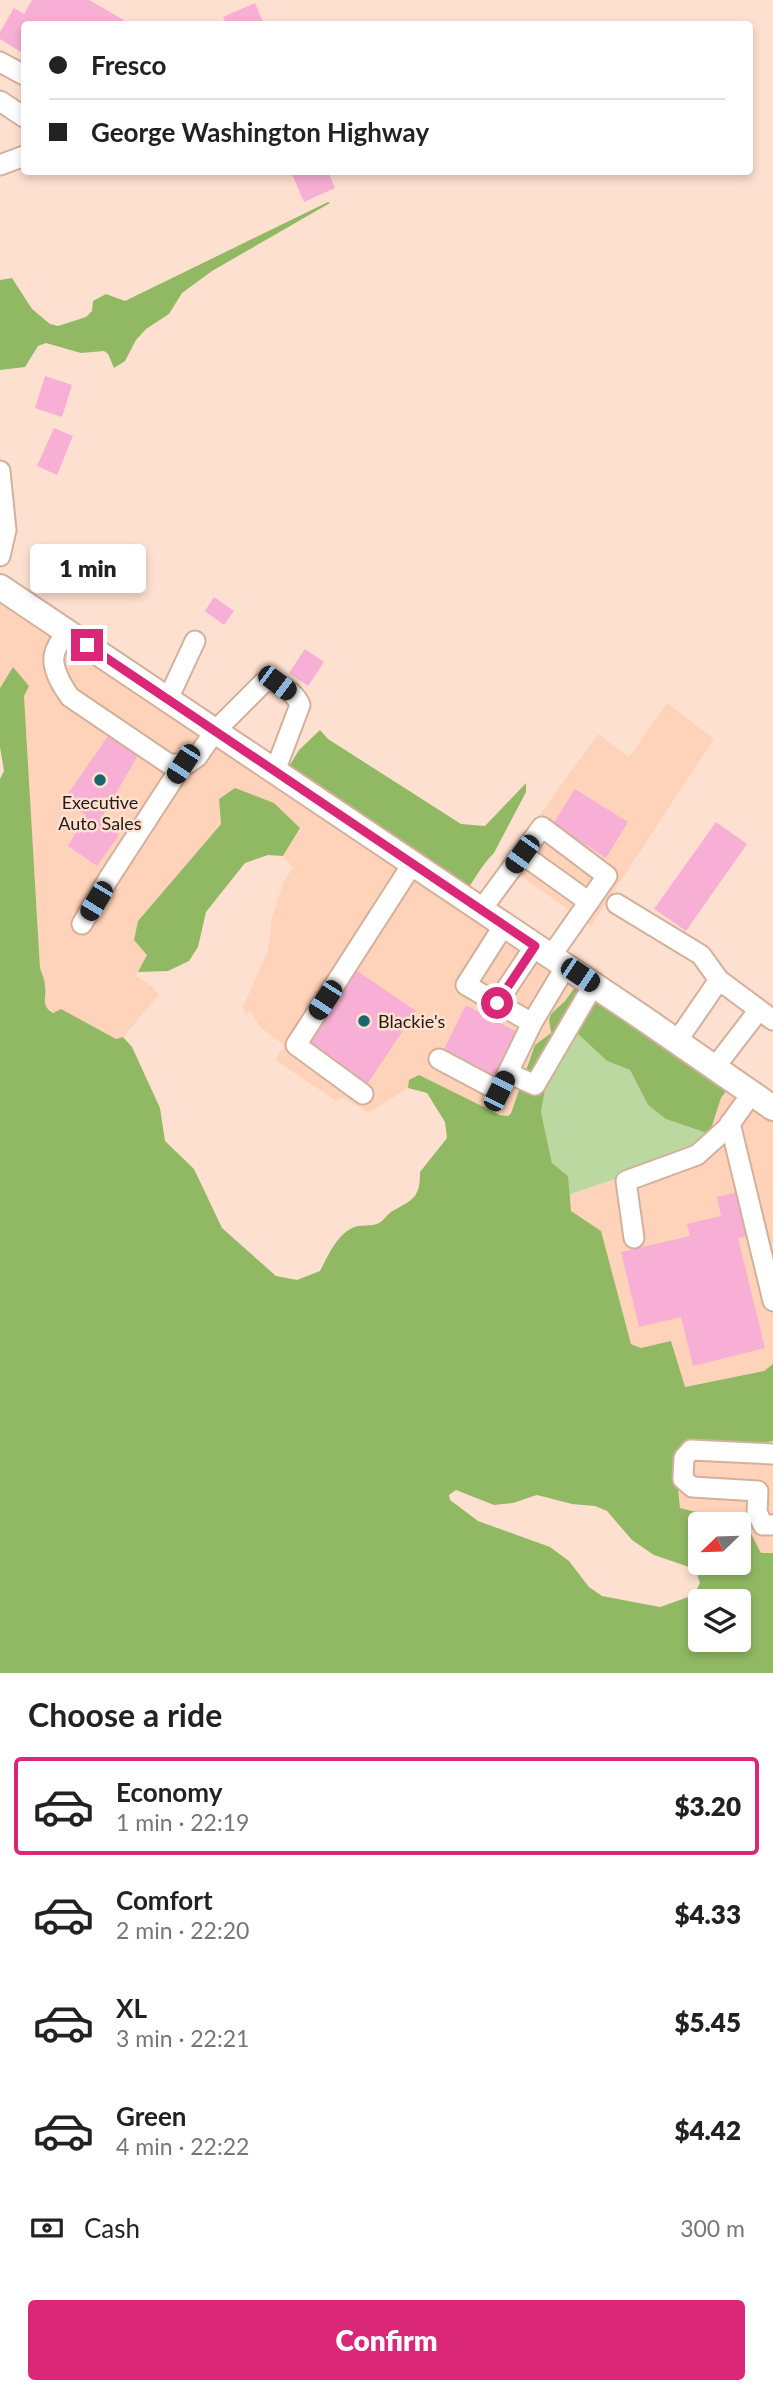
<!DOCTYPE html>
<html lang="en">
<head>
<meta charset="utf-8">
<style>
  :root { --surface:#fff; --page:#f6f6f6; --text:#222; --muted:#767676; --line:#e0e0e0; --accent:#db2777 }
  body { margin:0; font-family:Lato,sans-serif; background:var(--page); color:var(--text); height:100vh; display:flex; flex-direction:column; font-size:26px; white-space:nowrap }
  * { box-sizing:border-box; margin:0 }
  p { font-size:23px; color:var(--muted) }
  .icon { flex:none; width:38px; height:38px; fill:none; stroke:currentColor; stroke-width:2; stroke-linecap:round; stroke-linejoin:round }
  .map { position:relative; height:1673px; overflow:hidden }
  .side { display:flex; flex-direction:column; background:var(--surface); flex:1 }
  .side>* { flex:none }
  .guide { position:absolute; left:21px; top:21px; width:732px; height:154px; border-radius:7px; box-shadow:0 4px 10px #0003; display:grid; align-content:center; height:154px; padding:0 28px; background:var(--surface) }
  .needle { width:46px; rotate:247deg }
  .tools { position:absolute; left:688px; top:1512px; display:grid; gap:14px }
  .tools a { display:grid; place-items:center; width:63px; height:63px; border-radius:7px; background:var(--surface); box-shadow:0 4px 10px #0003; font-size:35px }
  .end { position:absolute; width:32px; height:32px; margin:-16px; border:9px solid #db2777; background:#fff; box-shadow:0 0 0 4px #fff }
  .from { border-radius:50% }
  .bubble { position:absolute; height:49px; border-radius:7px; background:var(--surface); box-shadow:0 4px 10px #0003; font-size:23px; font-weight:800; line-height:49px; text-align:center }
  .car { position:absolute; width:21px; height:42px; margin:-21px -10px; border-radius:9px; box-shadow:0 0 5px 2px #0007; background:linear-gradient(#222 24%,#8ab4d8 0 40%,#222 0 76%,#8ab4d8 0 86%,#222 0) }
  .guide b { display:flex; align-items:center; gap:24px; height:66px; font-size:26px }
  .guide b+b { border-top:2px solid var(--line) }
  .guide i { width:18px; height:18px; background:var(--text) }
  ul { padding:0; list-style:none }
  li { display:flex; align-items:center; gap:21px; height:98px; margin:0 14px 10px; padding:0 14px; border:4px solid transparent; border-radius:7px }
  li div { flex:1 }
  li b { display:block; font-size:26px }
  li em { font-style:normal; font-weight:800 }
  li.on { border-color:var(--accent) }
  li>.icon { width:63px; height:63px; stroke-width:1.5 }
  h2 { padding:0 28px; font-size:32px; line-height:84px }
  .pay { display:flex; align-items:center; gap:18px; height:77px; padding:0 28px; font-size:26px }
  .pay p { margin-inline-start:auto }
  .action { display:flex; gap:14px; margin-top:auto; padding:14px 28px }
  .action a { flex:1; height:80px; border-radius:7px; background:var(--accent); color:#fff; font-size:28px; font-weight:800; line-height:80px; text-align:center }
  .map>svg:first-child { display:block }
  .built { fill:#ffd3ba }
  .green { fill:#bcd8a1 }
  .forest { fill:#91b964; fill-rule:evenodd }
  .building { fill:#f8afd5 }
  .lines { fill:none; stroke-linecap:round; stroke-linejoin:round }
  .minor-casing { stroke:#d3b09c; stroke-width:23 }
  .major-casing { stroke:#d3b09c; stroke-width:28 }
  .minor { stroke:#fff; stroke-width:19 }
  .major { stroke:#fff; stroke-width:24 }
  .route { stroke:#db2777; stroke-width:9 }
  .poi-dot { fill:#19666c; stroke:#fee0d0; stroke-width:2.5 }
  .labels { text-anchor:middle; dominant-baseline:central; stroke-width:5; stroke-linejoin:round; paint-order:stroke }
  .poi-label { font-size:18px; fill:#271a13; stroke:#fee0d0 }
</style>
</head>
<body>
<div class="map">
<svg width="773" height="1673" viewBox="0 0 773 1673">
  <rect width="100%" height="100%" fill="#fee0d0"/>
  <!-- built -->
  <path class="built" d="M0,583L583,976L565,1001L551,1014L549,1020L551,1033L508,1116L409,1080L408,1088L369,1113L344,1098L336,1101L278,1062L276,1058L285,1046L261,1028L250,1011L246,1016L243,1007L268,950L272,918L283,883L293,867L283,856L300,828L274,803L235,788L219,799L221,824L138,921L143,948L147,955L136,976L153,987L159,995L123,1037L116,1039L47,1009L43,1001L46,988L40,968L24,696L29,686L13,667L0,688Z
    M667,703L714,739L591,926L504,864L598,734L629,757Z
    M735,1079L773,1102V1364L764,1371L684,1387L641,1348L631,1344L601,1232L571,1211L569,1197L571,1194L703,1140L711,1130L721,1098Z
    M702,1440L745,1446L773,1441V1553H761L746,1524L680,1508L676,1470Z"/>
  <!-- green -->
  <path class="green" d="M576,1031L607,1061L630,1070L648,1105L707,1133L711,1129C689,1158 607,1181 571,1194L568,1197V1176L552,1163L541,1112L545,1089L557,1063L551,1033Z"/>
  <!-- forest -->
  <path class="forest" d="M328,202L330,203L212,271L182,293L169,314L146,329L136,340L125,361L114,368L108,354L104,351L81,353L46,343L38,346L25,367L0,370V280L12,278L32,309L50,324L58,326L86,317L92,311L93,301L106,294L125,301Z
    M13,667L29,686L24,696L40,968C42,974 45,980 45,986C47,998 40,1005 53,1013L61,1009L116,1039L123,1037L132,1047L160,1108L165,1141L194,1169L222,1228L276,1276L297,1280L320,1271C328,1256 336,1236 352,1228C360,1224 372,1227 379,1223C384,1220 387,1215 391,1212C413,1199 420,1199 420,1172L447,1138L445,1122L427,1093L408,1088L409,1080L419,1075L500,1115L508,1116L511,1113L535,1045L551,1033L549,1020L551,1014L565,1001L583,976L735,1079L721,1098L711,1129L707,1133L666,1119L648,1105L630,1070L607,1061L576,1032L551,1033L557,1063L545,1089L541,1112L552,1163L568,1176L571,1211L601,1231L631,1344L641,1348L671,1341L685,1387L764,1371L773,1364V1441L745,1446L702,1440L676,1470L680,1508L746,1524L761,1553H773V1673H0V779L4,771L0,747V688ZM456,1490L494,1505L513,1503L537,1495L572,1504L595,1506L607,1511L632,1540L654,1555L692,1568L696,1571L700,1583L694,1595L660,1607L602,1596L589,1587L569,1561L550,1547L478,1521L450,1500L449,1495ZM700,1524H738V1563H700ZM700,1601H738V1640H700Z
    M320,730L328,739L461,824L485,826L526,783V792L494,853C482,864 474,881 464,894L286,771L299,750Z
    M235,788L274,803L300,828L283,856L268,855L245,863L206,912L198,947L189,961L168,971L138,972L147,955L134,940L138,921L221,824L219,799Z"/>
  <!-- building -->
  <path class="building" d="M32,0H89L124,20L122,24H24V54L0,39V32L14,8L24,14Z
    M255,3L264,24H227L223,17Z
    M291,172H328L335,188L304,202Z
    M45,376L72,385L62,417L35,408Z
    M54,428L73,436L57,475L37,466Z
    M214,597L234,611L224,625L205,611Z
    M305,649L324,662L308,686L289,673Z
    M108,736L138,755L100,821L119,835L97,866L68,846L86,815L63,801Z
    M575,789L628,822L606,858L553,824Z
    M716,822L747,844L686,931L654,909Z
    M356,970L416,1011L366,1086L305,1045Z
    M466,1005L523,1035L500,1080L443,1051Z
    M738,1192L748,1236L738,1238L765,1348L693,1366L681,1317L639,1327L621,1252L690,1236L687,1224L721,1216L717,1197Z"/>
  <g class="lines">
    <defs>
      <path id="minor" d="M0,62L24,75
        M0,101L24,117
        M0,165L24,156
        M0,471L6,530L0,556
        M67,631C63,638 57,645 55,652C50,666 62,686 70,697L169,764H187L197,757L215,731L263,683L269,680C281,685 296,693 300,705L275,771
        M168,699L195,641
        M522,854L589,902
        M617,904L701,955L719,980L773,1020
        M481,910L542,827L607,876L551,956
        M82,924L109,878L183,764
        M497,1003L535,946
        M532,1023L566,966
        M677,1041L719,980
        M439,1059L499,1091L532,1023L466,985L504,925
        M715,1067L759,1010
        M508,1073L535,1085L594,984
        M363,1094L296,1045L413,863
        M730,1123L773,1301
        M634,1238L626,1181L697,1155L727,1128L752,1093
        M773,1454L691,1450L684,1458L683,1479L692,1487L758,1491L757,1512L763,1525H773"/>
      <path id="major" d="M0,587L643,1018L773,1108"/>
    </defs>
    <!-- minor casing -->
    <use href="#minor" class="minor-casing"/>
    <!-- major casing -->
    <use href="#major" class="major-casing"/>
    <!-- minor -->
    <use href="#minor" class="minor"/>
    <!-- major -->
    <use href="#major" class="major"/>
  </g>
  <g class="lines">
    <!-- route -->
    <path class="route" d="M87,645L535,946L497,1003"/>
  </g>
  <!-- markers -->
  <g class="poi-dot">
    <circle cx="100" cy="780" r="7"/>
    <circle cx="364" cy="1021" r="7"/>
  </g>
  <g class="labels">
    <!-- poi labels -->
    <g class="poi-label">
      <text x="100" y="802">Executive<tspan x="100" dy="21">Auto Sales</tspan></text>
      <text x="378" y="1021" text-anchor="start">Blackie's</text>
    </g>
  </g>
</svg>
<div class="tools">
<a><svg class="needle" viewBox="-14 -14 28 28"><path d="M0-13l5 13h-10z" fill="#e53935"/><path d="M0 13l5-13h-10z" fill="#767676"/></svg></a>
<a><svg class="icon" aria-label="layers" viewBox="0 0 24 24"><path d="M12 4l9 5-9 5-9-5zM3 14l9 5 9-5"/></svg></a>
</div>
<i class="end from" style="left:497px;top:1003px"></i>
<i class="end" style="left:87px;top:645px"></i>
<div class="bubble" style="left:30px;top:544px;width:116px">1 min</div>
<i class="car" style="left:277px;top:683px;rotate:127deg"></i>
<i class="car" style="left:183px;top:764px;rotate:213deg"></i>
<i class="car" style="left:522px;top:854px;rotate:216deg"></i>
<i class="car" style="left:96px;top:901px;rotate:211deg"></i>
<i class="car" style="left:580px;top:975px;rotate:124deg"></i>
<i class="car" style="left:325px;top:1000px;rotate:213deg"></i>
<i class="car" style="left:499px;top:1091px;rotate:26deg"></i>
<div class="guide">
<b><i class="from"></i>Fresco</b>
<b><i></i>George Washington Highway</b>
</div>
</div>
<section class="side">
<h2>Choose a ride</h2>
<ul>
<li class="on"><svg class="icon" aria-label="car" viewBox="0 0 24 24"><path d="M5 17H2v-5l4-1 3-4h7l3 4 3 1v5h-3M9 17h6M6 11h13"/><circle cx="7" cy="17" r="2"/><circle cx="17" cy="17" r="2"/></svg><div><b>Economy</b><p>1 min · 22:19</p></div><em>$3.20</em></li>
<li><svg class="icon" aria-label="car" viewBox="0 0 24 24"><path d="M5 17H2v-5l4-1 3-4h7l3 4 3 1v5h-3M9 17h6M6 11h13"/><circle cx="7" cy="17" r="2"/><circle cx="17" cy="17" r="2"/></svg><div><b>Comfort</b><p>2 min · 22:20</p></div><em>$4.33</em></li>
<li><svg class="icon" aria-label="car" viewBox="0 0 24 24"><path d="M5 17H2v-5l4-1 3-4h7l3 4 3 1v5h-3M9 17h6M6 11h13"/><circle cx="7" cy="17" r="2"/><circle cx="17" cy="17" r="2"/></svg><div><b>XL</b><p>3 min · 22:21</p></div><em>$5.45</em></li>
<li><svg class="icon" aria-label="car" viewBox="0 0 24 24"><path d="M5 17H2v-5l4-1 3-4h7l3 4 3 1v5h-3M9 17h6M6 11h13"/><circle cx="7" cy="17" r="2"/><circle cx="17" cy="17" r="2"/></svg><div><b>Green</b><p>4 min · 22:22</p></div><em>$4.42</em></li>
</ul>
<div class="pay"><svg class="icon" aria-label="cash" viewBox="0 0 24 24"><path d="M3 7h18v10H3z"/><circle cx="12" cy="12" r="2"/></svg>Cash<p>300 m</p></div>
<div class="action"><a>Confirm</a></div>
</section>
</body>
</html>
